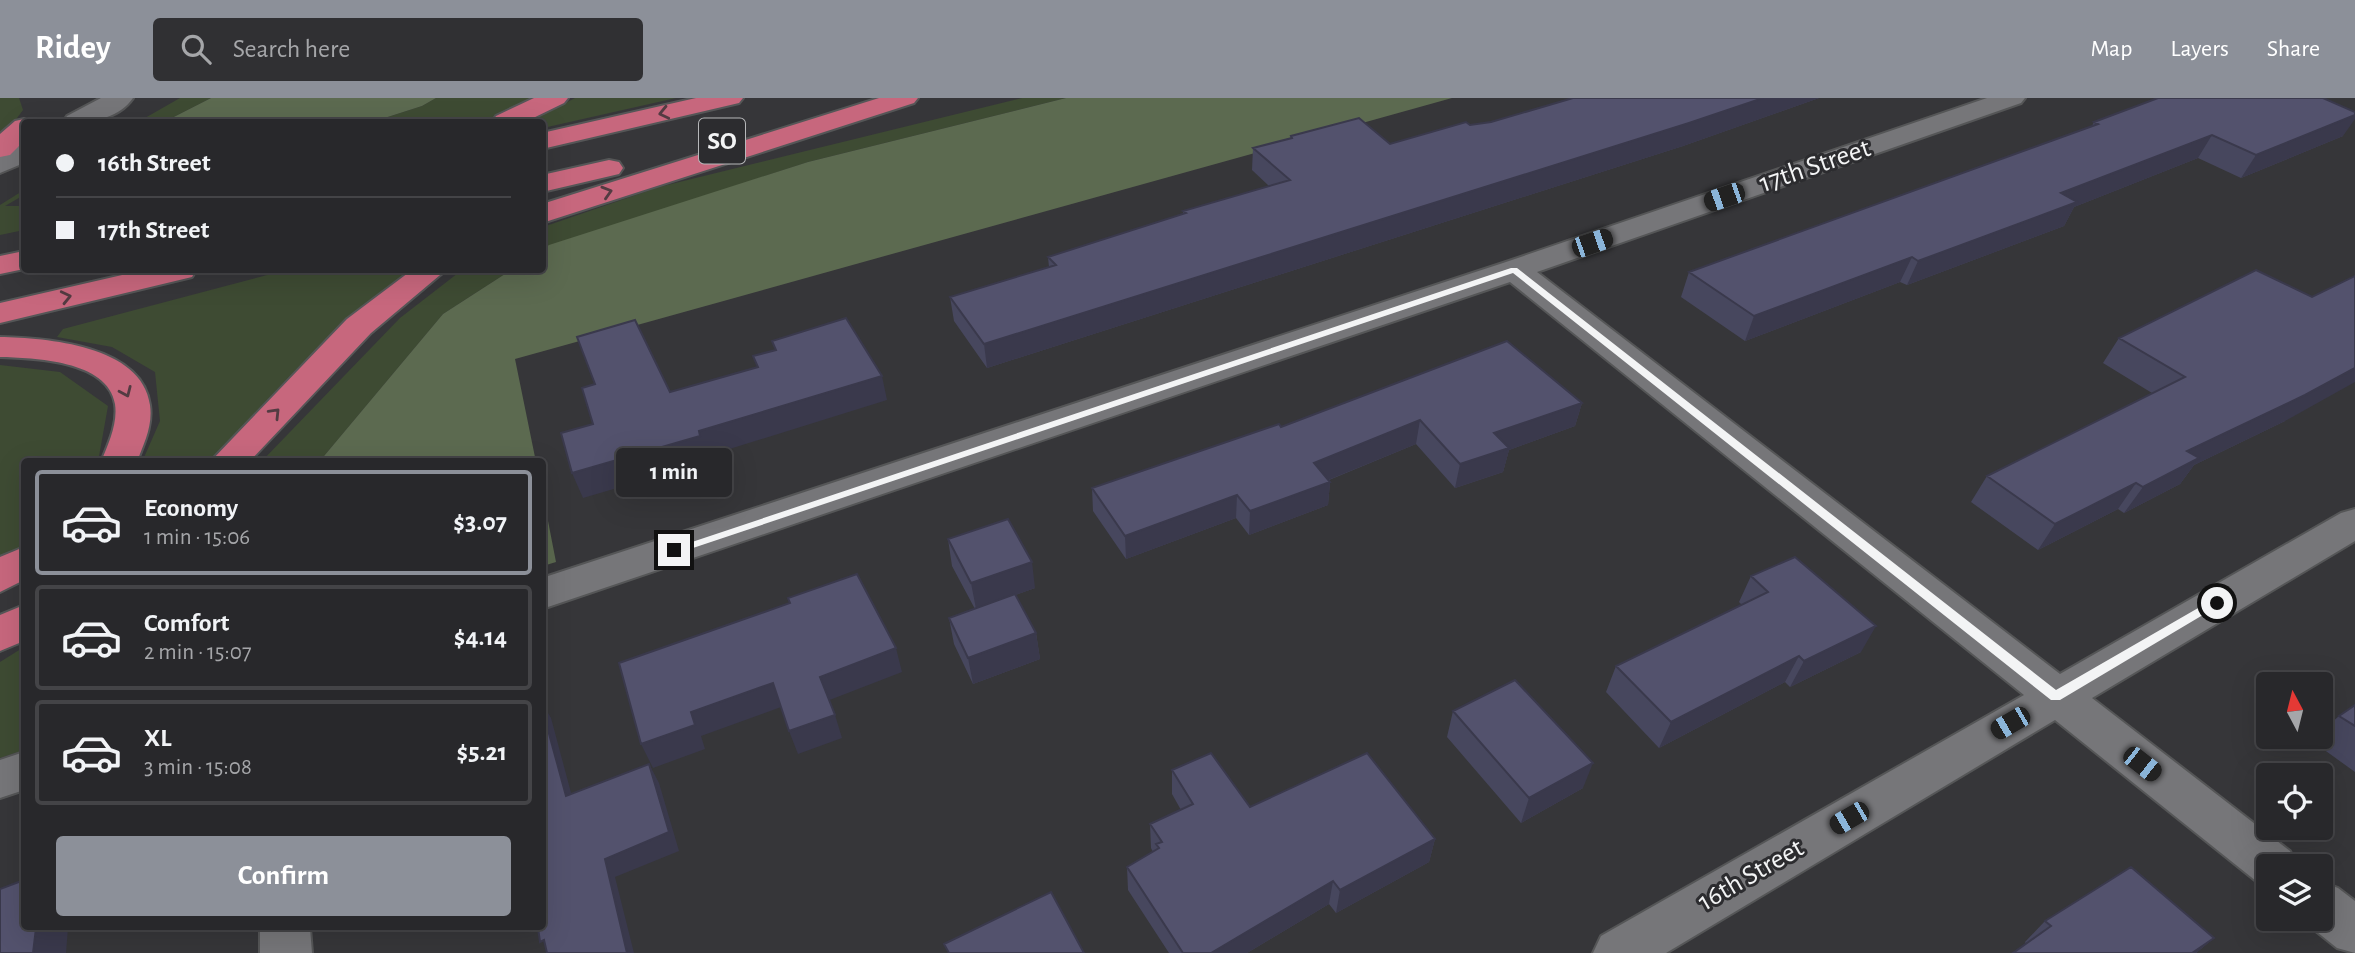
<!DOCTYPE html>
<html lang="en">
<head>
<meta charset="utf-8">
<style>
  :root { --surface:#28282b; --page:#303033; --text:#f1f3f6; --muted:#a5a6a9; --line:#444447; --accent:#8c9099 }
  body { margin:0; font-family:"Alegreya Sans",sans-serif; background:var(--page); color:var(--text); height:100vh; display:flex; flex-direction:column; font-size:26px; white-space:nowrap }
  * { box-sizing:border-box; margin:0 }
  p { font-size:23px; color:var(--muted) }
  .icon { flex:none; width:38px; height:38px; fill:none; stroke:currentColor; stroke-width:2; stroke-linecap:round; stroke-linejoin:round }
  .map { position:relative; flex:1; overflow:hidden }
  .side { position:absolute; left:21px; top:360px; width:525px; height:472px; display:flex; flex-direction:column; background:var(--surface); border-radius:7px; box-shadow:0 7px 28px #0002,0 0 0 2px var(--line) }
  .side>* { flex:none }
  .hud { position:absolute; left:21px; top:21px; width:525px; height:154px; border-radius:7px; box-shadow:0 7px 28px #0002,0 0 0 2px var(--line); display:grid; align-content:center; height:154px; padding:0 35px; background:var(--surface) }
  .needle { width:46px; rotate:353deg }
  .tools { position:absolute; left:2256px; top:574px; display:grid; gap:14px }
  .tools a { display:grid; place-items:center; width:77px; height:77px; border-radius:7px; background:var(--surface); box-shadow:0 7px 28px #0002,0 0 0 2px var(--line); font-size:35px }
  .end { position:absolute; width:32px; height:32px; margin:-16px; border:9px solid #f3f4f5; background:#111; box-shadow:0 0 0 4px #111 }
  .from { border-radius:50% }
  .bubble { position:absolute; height:49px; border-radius:7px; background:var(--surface); box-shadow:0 7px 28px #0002,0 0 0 2px var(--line); font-size:23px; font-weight:700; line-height:49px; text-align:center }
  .car { position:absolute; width:21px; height:42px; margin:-21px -10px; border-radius:9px; box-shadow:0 0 5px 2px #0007; background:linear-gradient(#222 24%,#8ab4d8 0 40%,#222 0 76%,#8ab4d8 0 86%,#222 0) }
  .hud b { display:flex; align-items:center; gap:24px; height:66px; font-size:26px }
  .hud b+b { border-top:2px solid var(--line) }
  .hud i { width:18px; height:18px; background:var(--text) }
  ul { padding:12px 0 0; list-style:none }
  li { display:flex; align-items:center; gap:21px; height:105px; margin:0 14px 10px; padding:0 21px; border:4px solid var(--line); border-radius:7px }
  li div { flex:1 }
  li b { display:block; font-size:26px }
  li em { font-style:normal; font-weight:700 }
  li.selected { border-color:var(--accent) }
  li>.icon { width:63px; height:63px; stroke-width:1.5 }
  .cta { display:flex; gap:14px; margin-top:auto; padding:14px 35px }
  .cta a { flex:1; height:80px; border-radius:7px; background:var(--accent); color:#fff; font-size:28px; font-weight:700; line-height:80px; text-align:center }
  header { display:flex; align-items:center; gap:42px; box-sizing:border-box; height:98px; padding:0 35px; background:var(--accent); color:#fff }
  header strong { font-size:33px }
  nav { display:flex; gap:38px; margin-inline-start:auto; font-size:24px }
  .search { width:490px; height:63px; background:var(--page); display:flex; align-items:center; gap:18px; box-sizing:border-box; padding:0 24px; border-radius:7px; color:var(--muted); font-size:26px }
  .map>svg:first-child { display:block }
  .green { fill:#3e4b33 }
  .forest { fill:#5c6a50 }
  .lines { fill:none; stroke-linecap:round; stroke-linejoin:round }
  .minor-casing { stroke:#555657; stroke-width:4 }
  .secondary-casing { stroke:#555657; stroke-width:4 }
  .motorway-casing { stroke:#555657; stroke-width:4 }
  .minor { fill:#767679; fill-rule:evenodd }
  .secondary { fill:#767679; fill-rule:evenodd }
  .motorway { fill:#c7677d; fill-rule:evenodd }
  .wall { fill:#47475e }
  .shaded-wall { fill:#3a394c }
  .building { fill:#53526d; stroke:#3a394c; stroke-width:2 }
  .oneway { stroke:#533b42 }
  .route { fill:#f3f4f5 }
  .labels { text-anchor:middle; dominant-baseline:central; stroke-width:6; stroke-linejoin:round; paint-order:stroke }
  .shield { fill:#2c2c2f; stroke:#b7b8ba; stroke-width:2 }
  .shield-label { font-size:26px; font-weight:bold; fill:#f3f4f5 }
  .street-label { font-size:28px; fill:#f3f4f5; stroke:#2c2c2f }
</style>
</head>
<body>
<header>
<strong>Ridey</strong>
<div class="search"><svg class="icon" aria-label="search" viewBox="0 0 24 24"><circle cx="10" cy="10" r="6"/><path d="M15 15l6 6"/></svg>Search here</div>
<nav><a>Map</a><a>Layers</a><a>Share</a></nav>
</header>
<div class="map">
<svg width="2355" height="855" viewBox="0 0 2355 855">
  <rect width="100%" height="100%" fill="#363639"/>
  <!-- green -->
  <path class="green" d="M0,0H19L23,12L0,43Z
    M180,0H211L164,24H138Z
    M436,0H541L491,24H372L422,8Z
    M575,0H676L543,30L542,24H529Z
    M1022,0H1066L808,64L543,151V129L659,89Z
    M24,92V97L5,108H24V132L0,137V107Z
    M286,172H419C337,219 274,296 209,364H142L160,323L155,274L112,249L57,239L63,231Z
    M462,172H511L443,216L319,364H261L400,220Z
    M0,267L60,274L108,308L98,364H24V449L0,464Z
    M24,549V652L0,660V564Z"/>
  <!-- forest -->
  <path class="forest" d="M211,0H436L422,8L372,24H164Z
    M1066,0H1452L515,261L536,364H319L443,216L511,172H542L543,151L549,147L808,64Z
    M543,397L556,464L543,468H542Z"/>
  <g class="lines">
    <defs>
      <path id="minor" d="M1987,0H2025L2021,5L1537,174L2060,576L2341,415L2355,411V443L2092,600L2290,753L2297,768H2268V788L2256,783L2055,622L1666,855H1593L1601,838L2024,597L1510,184L542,511V480L1503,165Z
        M24,654V692L0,700V662Z
        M2320,783L2338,790L2355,803V855L2337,850L2302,822L2320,821Z
        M260,830H310L312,855H260Z"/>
      <path id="secondary" d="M101,0H133C118,22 86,26 63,24L67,18Z
        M24,46V65L0,75V56Z"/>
      <path id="motorway" d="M534,0H568L564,5L525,24H492L496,18Z
        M696,0H743L739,5L542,51V35Z
        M879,0H918L914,5L542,125V106Z
        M24,21L34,24H24V43L10,57L0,59V36L15,23Z
        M609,62L619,64L623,70L619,76L542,94V77Z
        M24,153V171L0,176V158Z
        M144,172H196L192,179L0,225V205Z
        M412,172H446L371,235L249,364H210L347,221Z
        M0,239C46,240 142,247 150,307C153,328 144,345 137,364H101C108,346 118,326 115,306C108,262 33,260 0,259Z
        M24,449V482L0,494V459Z
        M24,507V543L0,553V517Z"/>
    </defs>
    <!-- minor casing -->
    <use href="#minor" class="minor-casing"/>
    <!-- secondary casing -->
    <use href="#secondary" class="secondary-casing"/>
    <!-- motorway casing -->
    <use href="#motorway" class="motorway-casing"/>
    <!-- minor -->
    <use href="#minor" class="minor"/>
    <!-- secondary -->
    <use href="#secondary" class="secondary"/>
    <!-- motorway -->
    <use href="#motorway" class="motorway"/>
  </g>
  <!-- wall -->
  <path class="wall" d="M1573,0H1819L1683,48L987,270L954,223L950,199L1049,169L1048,159L1183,116V113L1269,88L1252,72L1253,50L1290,40L1291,38L1390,46L1470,27L1491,24Z
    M2094,24L2343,38L2241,80L2198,60L2074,109L2064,128L1907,187L1900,184L1745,243L1681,199L1689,174L2092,28Z
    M2119,240L2285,323L2194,367L2180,386L2124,415L2118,411L2038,452L1971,404L1987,378L2152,295L2103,265Z
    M1582,305L1575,328L1509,352L1503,374L1455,390L1416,346L1329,382L1330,384L1328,407L1249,437L1236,420L1126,461L1093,413L1092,390L1281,329Z
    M948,441L1035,490L1015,497L1036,535L1040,561L973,586L954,546L949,520L975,511L952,468Z
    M1751,478L1861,554L1790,589L1785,584L1659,650L1606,594L1616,568L1742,507L1739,504Z
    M2355,607V674L2312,643L2317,639H2320V635L2339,618Z
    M1453,613L1583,690L1521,725L1447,639Z
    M1172,672L1250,709L1435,741L1429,764L1336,815L1329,806L1247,855H1169L1128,792L1127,769L1153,754L1151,750L1150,726L1181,712L1172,696Z
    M2045,823L2214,840L2196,855H2013L2026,846L2025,844Z"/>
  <!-- shaded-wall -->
  <path class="shaded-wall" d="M1763,0H1819L1683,48L987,270L984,246Z
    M2355,17V21L2343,38L2241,80L2256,57Z
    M2212,37L2198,60L2074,109L2064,128L1907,187L1918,163L2061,95Z
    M1912,159L1900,184L1745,243L1754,218Z
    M2355,270V284L2285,323L2194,367L2180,386L2124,415L2143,389L2187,353Z
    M882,278L887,302L707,358L709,363L583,400L572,375L699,333Z
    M1582,305L1575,328L1509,352L1503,374L1455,390L1460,366L1494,335Z
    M1420,322L1416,346L1311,389L1314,365Z
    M1330,384L1328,407L1249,437L1250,413Z
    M2136,385L2118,411L2038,452L2055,426Z
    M1237,397L1236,420L1126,461L1125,438Z
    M1032,464L1035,490L976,511L971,485Z
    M1876,528L1861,554L1790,589L1804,563Z
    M1036,535L1040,561L973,586L968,560Z
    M896,550L902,574L827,603L820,579Z
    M1799,558L1785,584L1659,650L1671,624Z
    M773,585L781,609L701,638L705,651L653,670L641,646L691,614Z
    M542,605L551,620L577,717L566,698L542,610Z
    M835,617L842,640L798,656L789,633Z
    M1593,665L1583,690L1521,725L1529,700Z
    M649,666L659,685L679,753L615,779L634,855H627L605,761Z
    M1435,741L1429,764L1336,815L1340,792Z
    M1333,783L1329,806L1247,855H1211Z
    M36,830H68L66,855H33Z
    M2214,840L2196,855H2192Z"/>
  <!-- building -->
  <path class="building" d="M1573,0H1763L1689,25L984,246L950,199L1056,167L1048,159L1186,115L1183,113L1290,82L1253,50L1292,40L1291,38L1359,20L1390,46L1466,24L1470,27L1491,24Z
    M2158,0H2323L2355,14V17L2256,57L2212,37L2061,95L2077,104L1918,163L1912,159L1754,218L1689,174L2098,26L2094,24Z
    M2256,172L2312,199L2355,178V270L2305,297L2187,353L2199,360L2143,389L2136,385L2055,426L1987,378L2185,279L2119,240Z
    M846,220L882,278L699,333L700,338L572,375L561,335L593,326L582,290L595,286L577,239L635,222L670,294L758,269L753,258L776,252L772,243Z
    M1507,243L1582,305L1494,335L1509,350L1460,366L1420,322L1314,365L1330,384L1250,413L1237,397L1125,438L1092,390L1279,326L1281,329Z
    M1008,421L1032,464L971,485L948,441Z
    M1795,459L1876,528L1804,563L1799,558L1671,624L1616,568L1768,494L1751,478Z
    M857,476L896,550L820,579L835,617L789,633L773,585L691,614L695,627L641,646L619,565L790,505L788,500Z
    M1015,496L1036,535L968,560L949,520Z
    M1515,582L1593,665L1529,700L1453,613Z
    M2355,607V628L2339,618Z
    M542,610L566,698L649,666L669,734L605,761L627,855H547L544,842L540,844L538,830H542Z
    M1211,655L1250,709L1367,655L1435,741L1340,792L1333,783L1211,855H1183L1127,769L1159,750L1156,746L1162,744L1150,726L1193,706L1172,672Z
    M2131,769L2214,840L2192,855H2013L2051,828L2045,823Z
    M24,782V830H36L33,855H0V791Z
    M1051,794L1084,855H949L944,846Z"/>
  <!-- one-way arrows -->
  <defs><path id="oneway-chevron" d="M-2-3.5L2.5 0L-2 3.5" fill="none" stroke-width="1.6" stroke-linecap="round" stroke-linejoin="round" transform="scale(1.75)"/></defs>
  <g class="oneway">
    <use href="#oneway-chevron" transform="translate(664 15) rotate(167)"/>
    <use href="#oneway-chevron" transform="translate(607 94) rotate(-17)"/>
    <use href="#oneway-chevron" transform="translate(66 199) rotate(-13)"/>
    <use href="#oneway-chevron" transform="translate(126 294) rotate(66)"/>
    <use href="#oneway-chevron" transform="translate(275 315) rotate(-46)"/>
  </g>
  <!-- route -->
  <path class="route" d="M1511,170H1517L2056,592L2212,502L2217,501L2223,505L2060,602H2051L1513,175L678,455L668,452Z"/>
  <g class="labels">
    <!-- shield labels -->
    <rect class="shield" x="699" y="20.5" width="46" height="45" rx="5"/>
    <g class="shield-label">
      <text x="722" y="43">SO</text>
    </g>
    <!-- street labels -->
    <g class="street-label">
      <text transform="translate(1815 68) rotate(-19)">17th Street</text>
      <text transform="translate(1751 777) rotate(-30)">16th Street</text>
    </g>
  </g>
</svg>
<div class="tools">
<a><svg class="needle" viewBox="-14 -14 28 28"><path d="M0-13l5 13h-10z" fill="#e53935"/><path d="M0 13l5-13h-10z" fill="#a5a6a9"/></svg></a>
<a><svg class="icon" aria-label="locate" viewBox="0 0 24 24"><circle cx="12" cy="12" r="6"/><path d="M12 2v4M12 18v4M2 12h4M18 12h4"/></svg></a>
<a><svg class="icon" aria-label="layers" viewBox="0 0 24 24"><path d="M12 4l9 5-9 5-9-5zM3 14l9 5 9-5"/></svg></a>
</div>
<i class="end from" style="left:2217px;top:505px"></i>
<i class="end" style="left:674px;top:452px"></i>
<div class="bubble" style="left:616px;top:350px;width:116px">1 min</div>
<i class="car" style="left:1724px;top:99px;rotate:251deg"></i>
<i class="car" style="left:1592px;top:145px;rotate:71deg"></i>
<i class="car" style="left:2010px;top:625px;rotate:240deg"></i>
<i class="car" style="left:2142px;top:666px;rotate:128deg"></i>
<i class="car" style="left:1849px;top:720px;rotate:240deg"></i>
<div class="hud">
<b><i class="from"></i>16th Street</b>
<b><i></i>17th Street</b>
</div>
<section class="side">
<ul>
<li class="selected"><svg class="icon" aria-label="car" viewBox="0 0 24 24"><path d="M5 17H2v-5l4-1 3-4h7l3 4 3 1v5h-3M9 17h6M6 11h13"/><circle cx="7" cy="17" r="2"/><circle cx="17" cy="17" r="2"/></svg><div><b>Economy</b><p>1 min · 15:06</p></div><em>$3.07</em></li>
<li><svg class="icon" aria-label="car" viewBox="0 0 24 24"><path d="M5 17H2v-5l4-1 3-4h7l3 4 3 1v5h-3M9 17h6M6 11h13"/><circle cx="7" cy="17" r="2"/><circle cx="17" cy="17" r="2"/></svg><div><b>Comfort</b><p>2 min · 15:07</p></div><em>$4.14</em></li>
<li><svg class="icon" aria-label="car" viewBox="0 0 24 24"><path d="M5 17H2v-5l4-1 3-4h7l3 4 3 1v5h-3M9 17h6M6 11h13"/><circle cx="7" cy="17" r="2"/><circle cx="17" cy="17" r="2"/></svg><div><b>XL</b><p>3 min · 15:08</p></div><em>$5.21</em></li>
</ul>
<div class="cta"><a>Confirm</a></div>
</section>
</div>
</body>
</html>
